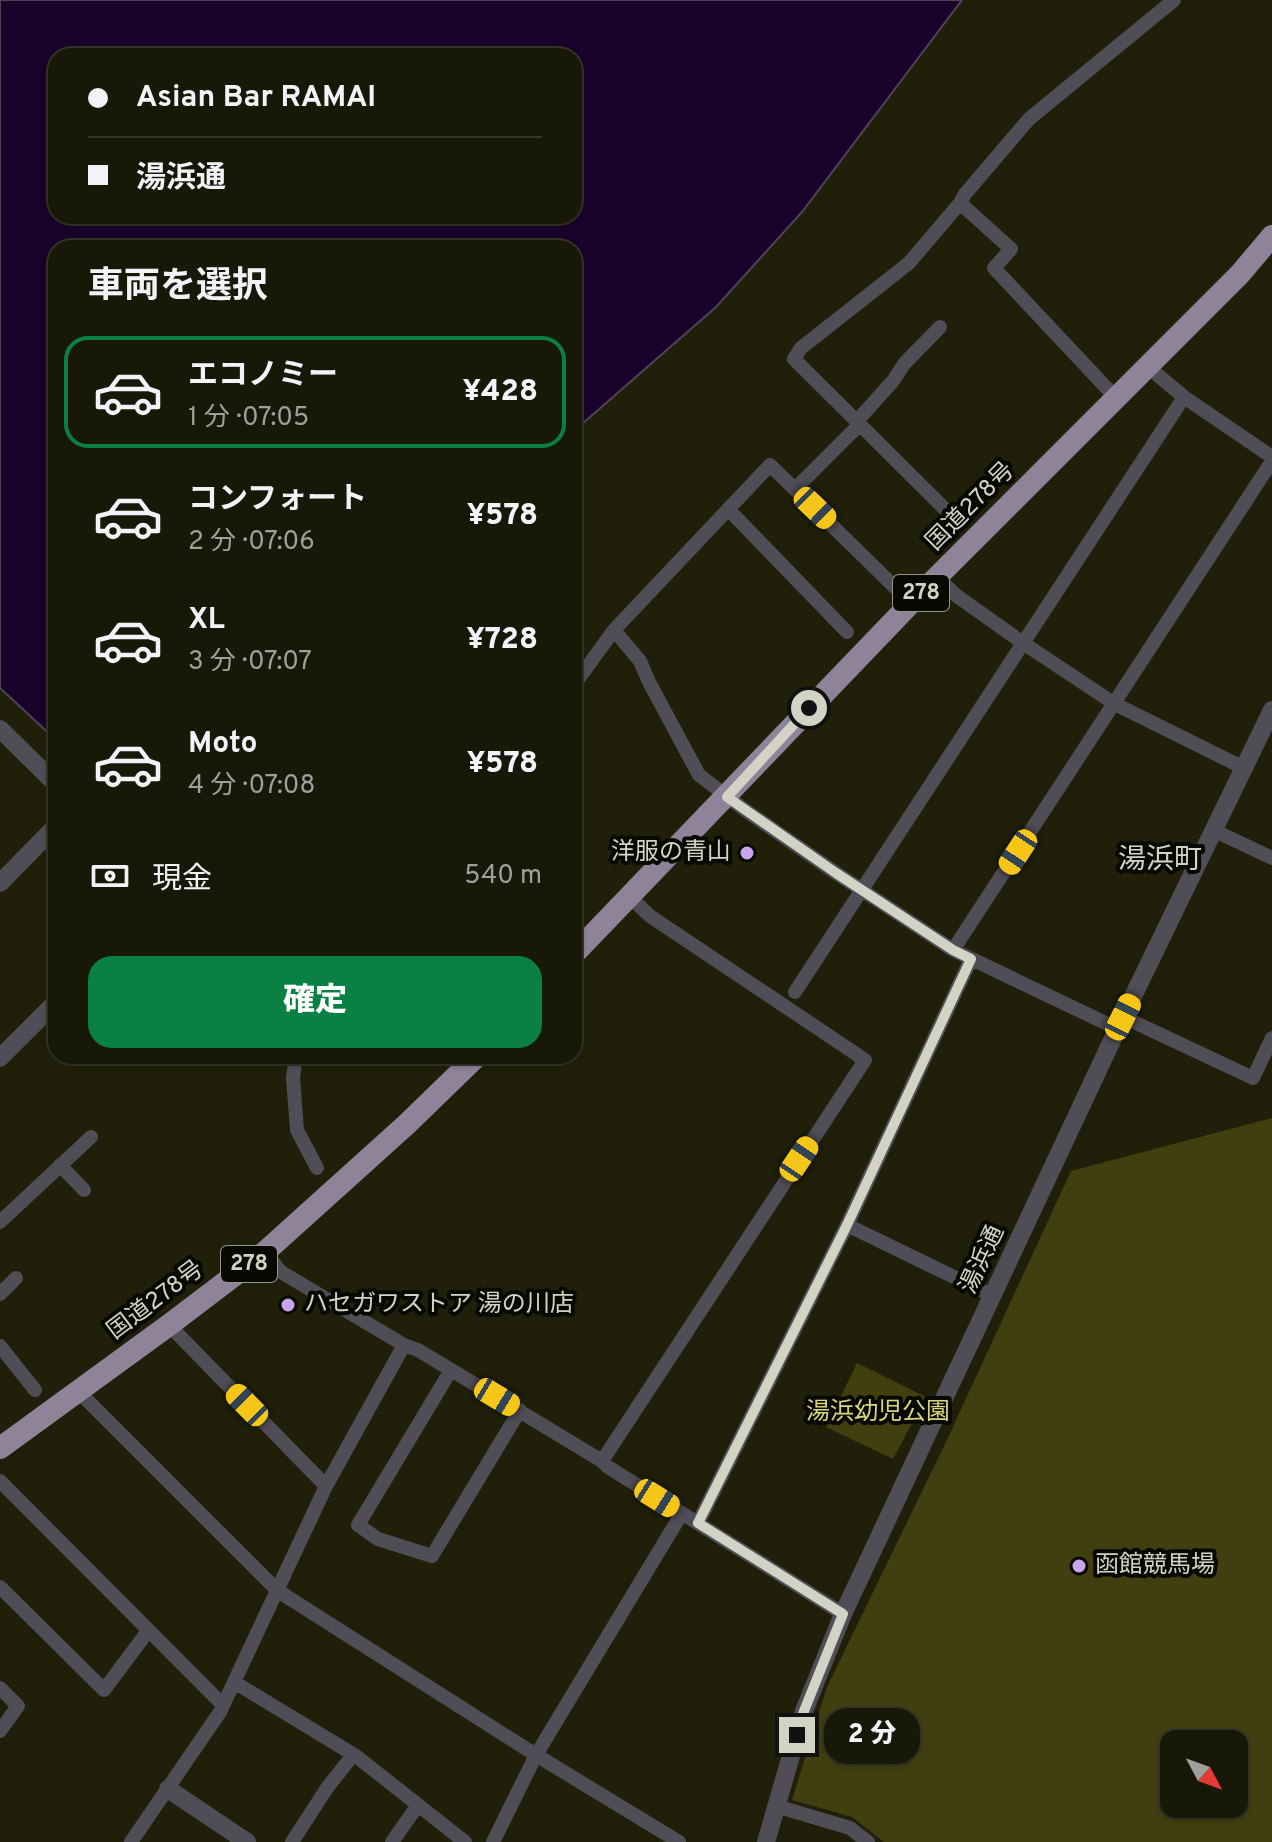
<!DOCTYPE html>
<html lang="ja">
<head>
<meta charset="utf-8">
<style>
  :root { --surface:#181808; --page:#252516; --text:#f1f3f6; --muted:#9fa09c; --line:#363729; --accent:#0b8043 }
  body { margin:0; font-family:Overpass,"Noto Sans JP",sans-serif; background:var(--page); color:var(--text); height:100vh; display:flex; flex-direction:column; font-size:30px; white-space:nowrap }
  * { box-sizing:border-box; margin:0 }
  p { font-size:26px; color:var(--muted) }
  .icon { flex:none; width:44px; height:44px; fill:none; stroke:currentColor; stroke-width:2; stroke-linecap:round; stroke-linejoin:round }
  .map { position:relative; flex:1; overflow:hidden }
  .sheet { position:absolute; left:48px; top:240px; width:534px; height:824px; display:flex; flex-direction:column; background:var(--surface); border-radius:24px; box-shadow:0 2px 6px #0004,0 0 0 2px var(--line) }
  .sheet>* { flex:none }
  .banner { position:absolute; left:48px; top:48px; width:534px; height:176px; border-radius:24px; box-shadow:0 2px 6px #0004,0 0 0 2px var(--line); display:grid; align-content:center; height:176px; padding:0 40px; background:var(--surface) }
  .needle { width:52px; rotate:131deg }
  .fabs { position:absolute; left:1160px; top:1730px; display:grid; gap:16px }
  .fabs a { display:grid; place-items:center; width:88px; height:88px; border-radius:16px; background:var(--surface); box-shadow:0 2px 6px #0004,0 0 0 2px var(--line); font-size:40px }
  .end { position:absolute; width:36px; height:36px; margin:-18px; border:10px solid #d3d3c5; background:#111; box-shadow:0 0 0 4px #111 }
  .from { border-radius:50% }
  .bubble { position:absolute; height:56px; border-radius:24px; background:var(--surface); box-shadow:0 2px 6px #0004,0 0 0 2px var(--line); font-size:26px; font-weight:800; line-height:56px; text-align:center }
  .car { position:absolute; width:24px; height:48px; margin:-24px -12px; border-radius:10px; box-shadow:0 0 6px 2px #0007; background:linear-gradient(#f5c518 24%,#345 0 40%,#f5c518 0 76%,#345 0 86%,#f5c518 0) }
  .banner b { display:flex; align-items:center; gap:28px; height:76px; font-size:30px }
  .banner b+b { border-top:2px solid var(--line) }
  .banner i { width:20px; height:20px; background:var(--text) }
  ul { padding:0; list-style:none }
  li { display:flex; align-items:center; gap:24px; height:112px; margin:0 16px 12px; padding:0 24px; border:4px solid transparent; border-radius:24px }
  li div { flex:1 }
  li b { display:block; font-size:30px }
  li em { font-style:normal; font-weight:800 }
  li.current { border-color:var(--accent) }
  li>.icon { width:72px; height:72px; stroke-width:1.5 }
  h2 { padding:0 40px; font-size:36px; line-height:96px }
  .pay { display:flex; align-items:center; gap:20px; height:88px; padding:0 40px; font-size:30px }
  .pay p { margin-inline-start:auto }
  .cta { display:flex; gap:16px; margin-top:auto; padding:16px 40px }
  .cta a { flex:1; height:92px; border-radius:24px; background:var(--accent); color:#fff; font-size:32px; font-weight:800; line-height:92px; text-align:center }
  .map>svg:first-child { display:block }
  .green { fill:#413f10; fill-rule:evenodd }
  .water { fill:#1a032b; stroke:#524159; stroke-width:2; fill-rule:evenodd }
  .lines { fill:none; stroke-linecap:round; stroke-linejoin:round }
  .minor { stroke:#514d56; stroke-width:14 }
  .tertiary { stroke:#514d56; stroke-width:18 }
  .trunk { stroke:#8e8399; stroke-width:22 }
  .route { stroke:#d3d3c5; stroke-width:10 }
  .poi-dot { fill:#c9a5ee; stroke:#090903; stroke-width:3 }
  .labels { text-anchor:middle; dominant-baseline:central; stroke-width:8; stroke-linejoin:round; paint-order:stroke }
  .shield { fill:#090903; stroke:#96968b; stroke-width:2 }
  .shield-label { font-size:22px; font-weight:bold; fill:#d3d3c5 }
  .street-label { font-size:24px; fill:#d3d3c5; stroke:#090903 }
  .poi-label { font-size:24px; fill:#d3d3c5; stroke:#090903; text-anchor:start }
  .park-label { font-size:24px; fill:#d7d57e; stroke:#090903 }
  .quarter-label { font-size:28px; fill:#d3d3c5; stroke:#090903 }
</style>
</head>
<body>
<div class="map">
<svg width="1272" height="1842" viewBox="0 0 1272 1842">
  <rect width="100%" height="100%" fill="#20200a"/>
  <!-- green -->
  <path class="green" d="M1272,1118V1842H884L852,1817L792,1800L827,1687L945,1444L1071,1171ZM1234,1744V1804H1174V1744Z
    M857,1363L926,1397L893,1459L826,1427Z"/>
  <!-- water -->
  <path class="water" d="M0,0H962L802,212L716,307L574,431V248H56V740L0,688ZM56,56H574V216H56Z"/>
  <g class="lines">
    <!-- minor -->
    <path class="minor" d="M1148,367L1184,397L1272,457
      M1117,399L994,268L1011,249L960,203L965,194L1029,119L1174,0
      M856,422L893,381L904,364L940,327
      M795,489L859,425
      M728,509L847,632
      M957,521L794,359L801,348L909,263L960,203
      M937,577L957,596L1023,643L1115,704L1244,768
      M614,630L640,661L649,682L699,775L745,810L836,873L953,950L1118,1029
      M574,685L614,630L770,465L911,603
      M1213,830L1272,858
      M953,950L1272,461
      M795,992L1184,397
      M1123,1017L1253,1078L1272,1038
      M296,1056L293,1078L297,1130L317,1168
      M60,1165L84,1190
      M0,1222L91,1137
      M847,1225L993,1296
      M265,1252L281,1272L404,1345L418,1350L602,1461L608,1467L843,1614
      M0,1294L16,1278
      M169,1325L326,1486
      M0,1346L35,1390
      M451,1370L358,1525L378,1539L432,1556L520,1410
      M78,1391L278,1591L536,1755L679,1842
      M602,1461L865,1060L650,916L630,897
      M0,1481L223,1705
      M698,1523L847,1225L971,959
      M0,1587L104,1690L148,1631
      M234,1682L356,1756L465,1842
      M0,1688L18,1706L0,1731
      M776,1806L850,1828L868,1842
      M131,1842L220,1712L326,1486L404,1345
      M292,1842L327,1788L353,1755
      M392,1842L418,1805
      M493,1842L536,1755L682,1513"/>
    <!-- tertiary -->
    <path class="tertiary" d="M0,729L56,784
      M0,883L56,826
      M0,1058L56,1002
      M168,1789L247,1842
      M766,1842L804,1711L843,1614L1123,1017L1272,710"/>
    <!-- trunk -->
    <path class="trunk" d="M574,954L911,603L1240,274L1272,236
      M0,1448L169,1325L265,1252L407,1124L477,1056"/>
  </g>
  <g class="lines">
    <!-- route -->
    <path class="route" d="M797,1735L804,1711L843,1614L698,1523L847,1225L971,959L953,950L836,873L727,797L809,708"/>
  </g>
  <!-- markers -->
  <g class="poi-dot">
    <circle cx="747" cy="853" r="8"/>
    <circle cx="288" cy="1305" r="8"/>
    <circle cx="1079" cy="1566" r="8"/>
  </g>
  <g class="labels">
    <!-- shield labels -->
    <g class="shield">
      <rect x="893" y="575" width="56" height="36" rx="6"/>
      <rect x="221" y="1246" width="56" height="36" rx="6"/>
    </g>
    <g class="shield-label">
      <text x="921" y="593">278</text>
      <text x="249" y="1264">278</text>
    </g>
    <!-- street labels -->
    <g class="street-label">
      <text transform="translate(971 507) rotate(-45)">国道278号</text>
      <text transform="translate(983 1260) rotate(-65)">湯浜通</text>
      <text transform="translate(156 1301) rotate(-37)">国道278号</text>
    </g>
    <!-- poi labels -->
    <g class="poi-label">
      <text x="731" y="853" text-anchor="end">洋服の青山</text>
      <text x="304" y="1305">ハセガワストア 湯の川店</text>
      <text x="1095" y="1566">函館競馬場</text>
    </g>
    <!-- park labels -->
    <g class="park-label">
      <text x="878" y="1413">湯浜幼児公園</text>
    </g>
    <!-- quarter labels -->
    <g class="quarter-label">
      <text x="1160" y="861">湯浜町</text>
    </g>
  </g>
</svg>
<div class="fabs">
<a><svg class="needle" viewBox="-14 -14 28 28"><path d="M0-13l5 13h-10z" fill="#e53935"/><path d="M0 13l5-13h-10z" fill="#9fa09c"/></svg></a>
</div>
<i class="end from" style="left:809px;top:708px"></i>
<i class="end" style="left:797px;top:1735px"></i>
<div class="bubble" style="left:824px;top:1708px;width:96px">2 分</div>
<i class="car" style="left:815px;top:508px;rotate:134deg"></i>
<i class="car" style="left:1018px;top:852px;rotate:213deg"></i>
<i class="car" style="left:1123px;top:1017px;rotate:26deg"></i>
<i class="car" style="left:799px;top:1159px;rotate:34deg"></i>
<i class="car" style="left:497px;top:1397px;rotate:121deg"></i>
<i class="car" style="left:247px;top:1405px;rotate:315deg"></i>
<i class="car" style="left:657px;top:1498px;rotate:122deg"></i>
<div class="banner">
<b><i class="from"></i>Asian Bar RAMAI</b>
<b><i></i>湯浜通</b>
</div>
<section class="sheet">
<h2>車両を選択</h2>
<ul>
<li class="current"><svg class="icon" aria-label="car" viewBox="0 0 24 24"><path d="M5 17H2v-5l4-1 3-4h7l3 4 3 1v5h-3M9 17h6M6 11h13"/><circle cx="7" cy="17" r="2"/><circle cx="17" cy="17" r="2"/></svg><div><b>エコノミー</b><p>1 分 · 07:05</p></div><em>¥428</em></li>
<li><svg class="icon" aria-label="car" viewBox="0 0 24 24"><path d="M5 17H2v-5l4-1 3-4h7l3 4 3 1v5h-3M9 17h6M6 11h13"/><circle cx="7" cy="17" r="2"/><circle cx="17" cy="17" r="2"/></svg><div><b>コンフォート</b><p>2 分 · 07:06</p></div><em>¥578</em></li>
<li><svg class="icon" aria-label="car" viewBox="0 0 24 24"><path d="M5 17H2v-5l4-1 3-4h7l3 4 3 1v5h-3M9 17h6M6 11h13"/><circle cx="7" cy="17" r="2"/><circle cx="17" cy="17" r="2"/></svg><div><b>XL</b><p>3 分 · 07:07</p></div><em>¥728</em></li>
<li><svg class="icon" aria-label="car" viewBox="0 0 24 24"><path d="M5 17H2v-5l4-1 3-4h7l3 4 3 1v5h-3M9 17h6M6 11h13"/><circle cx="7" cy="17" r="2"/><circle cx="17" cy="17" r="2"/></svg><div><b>Moto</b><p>4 分 · 07:08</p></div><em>¥578</em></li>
</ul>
<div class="pay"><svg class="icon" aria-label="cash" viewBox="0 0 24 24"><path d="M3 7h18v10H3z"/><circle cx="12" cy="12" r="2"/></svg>現金<p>540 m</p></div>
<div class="cta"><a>確定</a></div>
</section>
</div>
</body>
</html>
